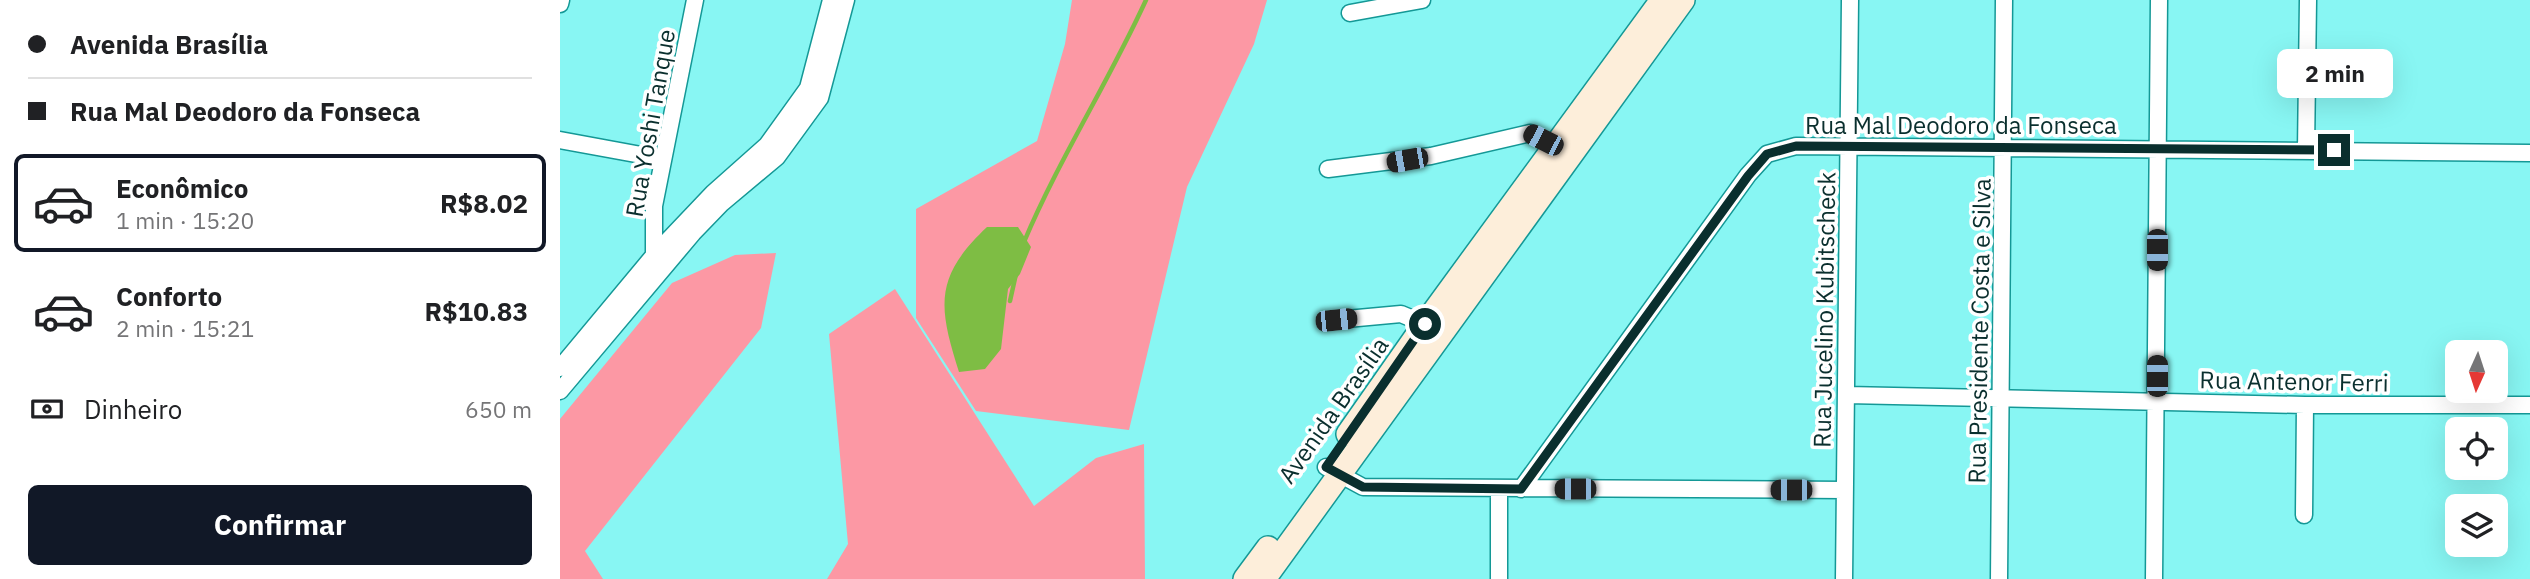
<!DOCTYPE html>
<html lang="pt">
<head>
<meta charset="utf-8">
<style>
  :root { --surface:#fff; --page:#f2f2f2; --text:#202124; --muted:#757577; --line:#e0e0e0; --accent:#111827 }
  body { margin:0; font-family:"IBM Plex Sans",sans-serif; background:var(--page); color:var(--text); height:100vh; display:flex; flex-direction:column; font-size:26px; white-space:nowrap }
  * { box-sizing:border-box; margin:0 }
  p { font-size:23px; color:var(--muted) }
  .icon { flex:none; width:38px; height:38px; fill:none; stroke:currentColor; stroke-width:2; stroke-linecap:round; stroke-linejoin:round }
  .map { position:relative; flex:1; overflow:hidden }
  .drawer { display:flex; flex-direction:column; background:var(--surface); width:560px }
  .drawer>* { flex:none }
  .top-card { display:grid; align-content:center; height:154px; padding:0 28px; background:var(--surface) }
  .needle { width:46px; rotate:183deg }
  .tools { position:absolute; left:1885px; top:340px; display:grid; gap:14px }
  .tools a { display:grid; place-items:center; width:63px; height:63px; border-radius:10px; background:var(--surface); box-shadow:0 7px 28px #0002; font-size:35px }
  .end { position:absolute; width:32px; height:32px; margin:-16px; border:9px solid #0a2f2e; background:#fff; box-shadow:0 0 0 4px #fff }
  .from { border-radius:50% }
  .bubble { position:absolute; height:49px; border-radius:10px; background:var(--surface); box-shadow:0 7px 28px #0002; font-size:23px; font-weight:700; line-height:49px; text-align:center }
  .car { position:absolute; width:21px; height:42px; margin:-21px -10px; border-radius:9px; box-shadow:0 0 5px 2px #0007; background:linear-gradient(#222 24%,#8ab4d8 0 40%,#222 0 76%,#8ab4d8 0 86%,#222 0) }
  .top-card b { display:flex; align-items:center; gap:24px; height:66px; font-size:26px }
  .top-card b+b { border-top:2px solid var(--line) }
  .top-card i { width:18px; height:18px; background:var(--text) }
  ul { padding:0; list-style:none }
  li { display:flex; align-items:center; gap:21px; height:98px; margin:0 14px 10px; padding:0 14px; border:4px solid transparent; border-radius:10px }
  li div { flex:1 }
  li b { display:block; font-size:26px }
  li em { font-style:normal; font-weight:700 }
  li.active { border-color:var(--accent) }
  li>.icon { width:63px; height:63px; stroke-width:1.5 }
  .pay { display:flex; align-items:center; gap:18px; height:77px; padding:0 28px; font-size:26px }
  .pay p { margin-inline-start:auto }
  .primary-button { display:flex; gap:14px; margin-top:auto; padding:14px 28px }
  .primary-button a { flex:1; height:80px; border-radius:10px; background:var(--accent); color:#fff; font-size:28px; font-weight:700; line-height:80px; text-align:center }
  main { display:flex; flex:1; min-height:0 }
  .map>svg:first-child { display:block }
  .green { fill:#fc98a4 }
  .water { fill:#7ebd44 }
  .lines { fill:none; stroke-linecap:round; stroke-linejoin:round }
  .stream { stroke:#7ebd44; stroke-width:4.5 }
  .street-casing { stroke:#149896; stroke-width:19 }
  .secondary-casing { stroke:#149896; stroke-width:26 }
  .street { stroke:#fff; stroke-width:16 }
  .secondary { stroke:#fdeeda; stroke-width:23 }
  .route { stroke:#0a2f2e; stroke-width:9 }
  .labels { text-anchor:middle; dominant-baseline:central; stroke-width:7; stroke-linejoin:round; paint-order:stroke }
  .street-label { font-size:24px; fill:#0a2f2e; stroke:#fff }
</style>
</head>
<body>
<main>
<section class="drawer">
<div class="top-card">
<b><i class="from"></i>Avenida Brasília</b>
<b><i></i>Rua Mal Deodoro da Fonseca</b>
</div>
<ul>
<li class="active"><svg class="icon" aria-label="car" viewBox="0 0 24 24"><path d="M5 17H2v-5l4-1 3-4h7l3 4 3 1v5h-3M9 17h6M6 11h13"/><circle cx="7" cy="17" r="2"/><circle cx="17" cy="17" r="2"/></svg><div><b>Econômico</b><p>1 min · 15:20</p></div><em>R$8.02</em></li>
<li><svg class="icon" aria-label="car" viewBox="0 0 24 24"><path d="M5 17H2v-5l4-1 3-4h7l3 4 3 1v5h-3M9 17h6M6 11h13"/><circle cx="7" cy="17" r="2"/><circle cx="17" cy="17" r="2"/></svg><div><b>Conforto</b><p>2 min · 15:21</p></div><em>R$10.83</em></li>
</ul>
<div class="pay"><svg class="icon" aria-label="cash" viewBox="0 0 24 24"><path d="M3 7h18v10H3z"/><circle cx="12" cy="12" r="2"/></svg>Dinheiro<p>650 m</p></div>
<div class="primary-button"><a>Confirmar</a></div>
</section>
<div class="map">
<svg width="1970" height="579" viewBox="0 0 1970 579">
  <rect width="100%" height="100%" fill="#88f6f3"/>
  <!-- green -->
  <path class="green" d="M512,0H707L694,44L627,187L569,430L416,411L356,318V209L477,141L505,44Z
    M216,253L201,328L25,551L43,579H0V419L112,283L175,255Z
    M335,289L474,506L536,458L584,444L585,579H267L288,544L269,334Z"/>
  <!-- water -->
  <path class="water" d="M427,227H458L471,247L460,274L448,289L441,349L425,369L399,372C378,306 374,277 427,227Z"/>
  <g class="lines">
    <!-- stream -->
    <path class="stream" d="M464,242C499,159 548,83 586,0
      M450,301L456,274"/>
    <defs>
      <path id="street" d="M0,4L1,0
        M790,13L862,0
        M0,140L103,159
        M1746,150L1748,0
        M768,169L871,156L970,133L997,147
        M94,259V206L135,0
        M776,320L841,314L865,324
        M0,368L95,254L153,193L207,145L248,88L271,0
        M0,391L133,233L162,203L217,157L260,98L286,0
        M1287,395L1745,405H1970
        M766,467L803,487L1285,490
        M939,488V579
        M961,489L1188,175L1207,154L1236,146L1970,153
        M1744,515L1745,405
        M1284,579L1290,0
        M1439,579L1444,0
        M1594,579L1599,0"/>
      <path id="secondary" d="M788,434L865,324L1102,0
        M685,579L708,548
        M704,579L1123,0"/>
    </defs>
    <!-- street casing -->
    <use href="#street" class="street-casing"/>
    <!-- secondary casing -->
    <use href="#secondary" class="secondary-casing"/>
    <!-- street -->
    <use href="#street" class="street"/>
    <!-- secondary -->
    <use href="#secondary" class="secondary"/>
  </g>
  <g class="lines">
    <!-- route -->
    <path class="route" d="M865,324L766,467L803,487L961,489L1188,176L1207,154L1236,146L1774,150"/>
  </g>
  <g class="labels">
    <!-- street labels -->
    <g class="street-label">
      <text transform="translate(90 123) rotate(-80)">Rua Yoshi Tanque</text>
      <text x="1401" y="125">Rua Mal Deodoro da Fonseca</text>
      <text transform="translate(1264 310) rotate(-89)">Rua Jucelino Kubitscheck</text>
      <text transform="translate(1419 331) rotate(-89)">Rua Presidente Costa e Silva</text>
      <text transform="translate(1734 381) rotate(1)">Rua Antenor Ferri</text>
      <text transform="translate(773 410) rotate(-55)">Avenida Brasília</text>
    </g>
  </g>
</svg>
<div class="tools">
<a><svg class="needle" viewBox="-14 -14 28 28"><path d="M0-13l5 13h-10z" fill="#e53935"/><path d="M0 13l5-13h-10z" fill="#757577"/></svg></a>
<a><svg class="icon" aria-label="locate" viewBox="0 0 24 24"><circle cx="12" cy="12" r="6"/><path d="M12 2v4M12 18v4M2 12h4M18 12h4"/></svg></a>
<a><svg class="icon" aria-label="layers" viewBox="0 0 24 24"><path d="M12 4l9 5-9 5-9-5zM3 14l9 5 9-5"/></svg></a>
</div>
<i class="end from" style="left:865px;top:324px"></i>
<i class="end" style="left:1774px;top:150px"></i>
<div class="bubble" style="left:1717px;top:49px;width:116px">2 min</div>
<i class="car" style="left:983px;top:140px;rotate:297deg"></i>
<i class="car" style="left:847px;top:160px;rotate:260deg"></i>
<i class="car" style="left:1597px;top:250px;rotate:180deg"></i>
<i class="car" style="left:776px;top:320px;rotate:84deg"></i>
<i class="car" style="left:1597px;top:376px;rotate:0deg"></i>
<i class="car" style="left:1015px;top:489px;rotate:270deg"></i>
<i class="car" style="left:1231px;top:490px;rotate:270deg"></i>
</div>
</main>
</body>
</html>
